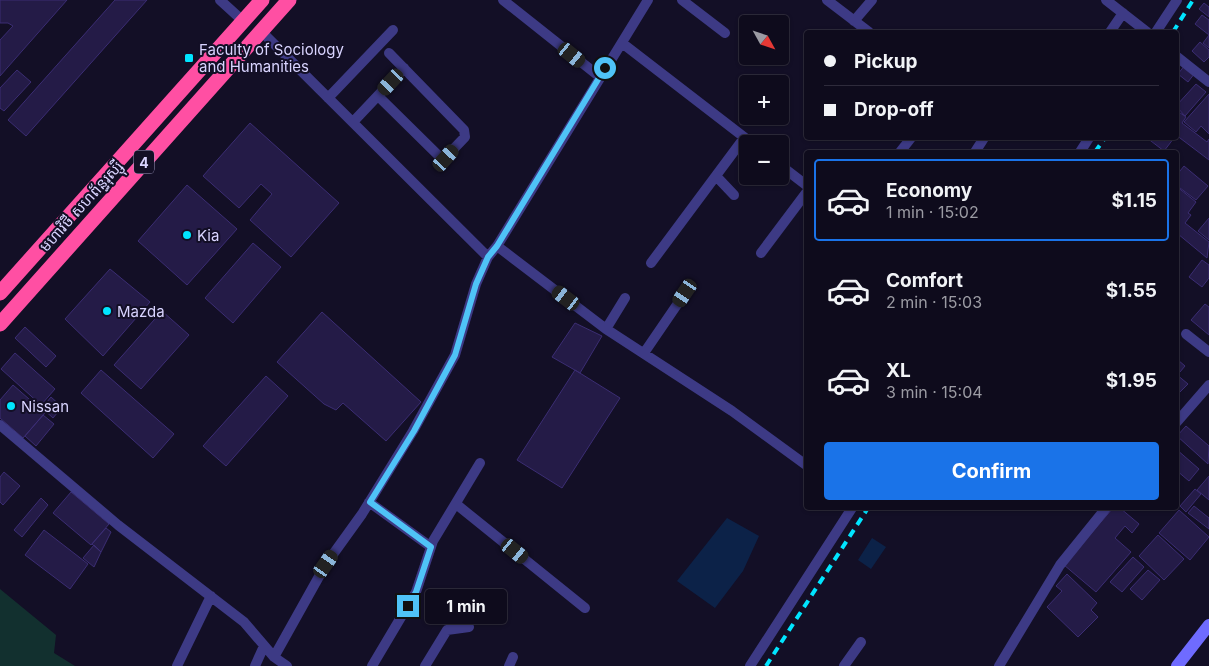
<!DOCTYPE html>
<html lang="en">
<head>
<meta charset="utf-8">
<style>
  :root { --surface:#0e0b1c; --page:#171425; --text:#f1f3f6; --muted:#9b9ba3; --line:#2e2b3b; --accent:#1a73e8 }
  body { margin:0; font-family:Inter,"Noto Sans Khmer",sans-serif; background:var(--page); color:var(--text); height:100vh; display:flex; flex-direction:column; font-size:19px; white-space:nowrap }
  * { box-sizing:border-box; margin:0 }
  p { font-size:16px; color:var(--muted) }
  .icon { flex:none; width:28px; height:28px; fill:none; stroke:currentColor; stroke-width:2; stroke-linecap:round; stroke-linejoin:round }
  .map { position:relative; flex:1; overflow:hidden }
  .panel { position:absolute; left:804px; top:150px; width:375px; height:360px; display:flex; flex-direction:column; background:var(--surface); border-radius:5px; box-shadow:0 1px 4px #0004,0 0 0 1px var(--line) }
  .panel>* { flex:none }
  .guide { position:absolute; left:804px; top:30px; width:375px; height:110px; border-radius:5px; box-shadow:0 1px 4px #0004,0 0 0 1px var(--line); display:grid; align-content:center; height:110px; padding:0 20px; background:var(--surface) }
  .needle { width:32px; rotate:130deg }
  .controls { position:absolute; left:739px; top:15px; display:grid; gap:10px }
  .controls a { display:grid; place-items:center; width:50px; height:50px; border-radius:5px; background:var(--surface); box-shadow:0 1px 4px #0004,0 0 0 1px var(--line); font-size:25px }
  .end { position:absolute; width:22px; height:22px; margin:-11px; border:6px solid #4fc3f7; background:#111; box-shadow:0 0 0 2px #111 }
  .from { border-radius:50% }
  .bubble { position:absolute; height:35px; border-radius:5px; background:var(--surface); box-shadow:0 1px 4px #0004,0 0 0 1px var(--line); font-size:16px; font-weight:700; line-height:35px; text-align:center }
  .car { position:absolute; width:15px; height:30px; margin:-15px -8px; border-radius:6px; box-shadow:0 0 4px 1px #0007; background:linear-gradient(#222 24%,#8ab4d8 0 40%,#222 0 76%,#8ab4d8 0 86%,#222 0) }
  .guide b { display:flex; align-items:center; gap:18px; height:48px; font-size:19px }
  .guide b+b { border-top:1px solid var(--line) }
  .guide i { width:12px; height:12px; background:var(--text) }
  ul { padding:9px 0 0; list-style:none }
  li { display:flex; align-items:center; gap:15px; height:82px; margin:0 10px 8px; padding:0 10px; border:2px solid transparent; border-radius:5px }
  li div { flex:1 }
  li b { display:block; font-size:19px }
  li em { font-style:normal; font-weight:700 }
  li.active { border-color:var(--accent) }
  li>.icon { width:45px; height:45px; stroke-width:1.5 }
  .button { display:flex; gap:10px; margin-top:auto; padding:10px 20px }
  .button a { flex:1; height:58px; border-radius:5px; background:var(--accent); color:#fff; font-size:20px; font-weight:700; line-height:58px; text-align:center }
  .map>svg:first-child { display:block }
  .green { fill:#12302f }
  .water { fill:#0c2248 }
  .building { fill:#241b47; stroke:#3b2d73 }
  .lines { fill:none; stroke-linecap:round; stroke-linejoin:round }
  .street { stroke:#3d3a85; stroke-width:10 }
  .secondary { stroke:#6f6bff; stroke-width:12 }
  .highway { stroke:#ff4fa3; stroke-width:15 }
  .rail { stroke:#00e5ff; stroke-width:4; stroke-dasharray:8 6; stroke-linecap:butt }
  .route { stroke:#4fc3f7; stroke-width:6 }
  .poi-dot { fill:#00e5ff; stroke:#130f26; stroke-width:2 }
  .labels { text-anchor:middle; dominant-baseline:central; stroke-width:4; stroke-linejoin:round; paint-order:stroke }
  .shield { fill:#130f26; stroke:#9e99be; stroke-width:1 }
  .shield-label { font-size:14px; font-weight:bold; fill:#d9d4ff }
  .poi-label { font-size:15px; fill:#d9d4ff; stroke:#130f26; text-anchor:start }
  .street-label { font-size:15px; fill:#d9d4ff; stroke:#130f26 }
</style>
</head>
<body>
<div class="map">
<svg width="1209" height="666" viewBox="0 0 1209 666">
  <rect width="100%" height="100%" fill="#130f26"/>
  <!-- green -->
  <path class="green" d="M0,589L56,635L54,653L75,666H0Z"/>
  <!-- water -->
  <path class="water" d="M727,518L759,536L743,571L715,608L677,581Z
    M872,538L886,547L871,569L858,560Z"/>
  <!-- building -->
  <path class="building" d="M0,0H67L0,76V40L13,26L8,23H0Z
    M115,0H147L26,136L8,120Z
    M1204,3L1209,7V17L1199,9Z
    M1202,15L1209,20V35L1195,24Z
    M1209,35V48L1203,43Z
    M1200,42L1209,50V57L1204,62L1192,51Z
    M1188,61L1198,69L1188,82L1178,74Z
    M17,70L31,82L4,111L0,108V88Z
    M1196,84L1206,92L1185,116L1176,106Z
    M1209,94V134L1201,126L1196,132L1184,122Z
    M1176,110L1186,117L1182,123L1207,142L1209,139V160L1176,135Z
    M250,123L339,203L291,257L250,220L272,194L261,184L239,208L203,176Z
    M1147,138H1174L1164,151Z
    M1184,166L1208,186L1196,200L1176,185V176Z
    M187,185L237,229L187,285L138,241Z
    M1176,186L1196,202L1188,213L1191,215L1185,223L1209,242L1207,258L1178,234L1176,236Z
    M1209,218V240L1198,231Z
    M253,243L281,267L233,323L205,298Z
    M1202,260L1209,265V278L1202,287L1189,277Z
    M110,269L150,302L103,356L65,319Z
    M1205,304L1209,307V335L1191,320Z
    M162,311L189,335L141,389L114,365Z
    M322,312L421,402L386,441L343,403L336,410L324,404L277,362Z
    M575,323L602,336L580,373L552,357Z
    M25,327L56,356L46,367L15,338Z
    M15,353L55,389L41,405L1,369Z
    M1178,360L1185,366L1180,372L1176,369Z
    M101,370L174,434L153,458L81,393Z
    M575,370L620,398L562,488L517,460Z
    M1176,374L1188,384L1176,396Z
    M266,376L288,396L226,466L203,446Z
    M13,385L45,413L23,438L0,418V400Z
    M51,397L62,407L53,418L42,408Z
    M43,415L54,424L36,446L25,436Z
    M1186,426L1209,446L1208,464L1177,436Z
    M1176,449L1199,469L1189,481L1176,470Z
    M4,472L20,486L3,505L0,502V477Z
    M1209,476V500L1197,490Z
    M1195,489L1201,494L1186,512L1180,506Z
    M71,492L109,524L91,545L53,513Z
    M41,498L48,505L22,537L14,530Z
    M1194,506L1209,518V529L1188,513Z
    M1113,508H1120L1139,524L1132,533L1125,526L1115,538L1131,552L1096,592L1064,565Z
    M1179,510L1209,537L1190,560L1159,533Z
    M106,528L111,532L101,552L92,544Z
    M44,530L88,564L70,589L25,555Z
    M1158,535L1184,559L1164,580L1139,556Z
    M94,545L101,552L94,567L83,558Z
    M1133,557L1144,567L1122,592L1110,582Z
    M1148,570L1160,580L1142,600L1130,589Z
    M1067,574L1097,603L1091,610L1098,617L1078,637L1047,607L1062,591L1056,586Z"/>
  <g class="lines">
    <!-- street -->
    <path class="street" d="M220,0L243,21
      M503,0L600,77
      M682,0L725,33
      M827,0L869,32
      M1106,0L1147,32
      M854,21L872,0
      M261,31L488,257
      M1110,32L1123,13
      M1156,32L1177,0
      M622,43L753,144
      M1176,56L1209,82
      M378,96L443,160L465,137L464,130L389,53
      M328,98L393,30
      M353,122L404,68
      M900,152L911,138
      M975,152L984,138
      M1080,152L1089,138
      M780,165L806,185
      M716,176L734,195
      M497,246L606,329L732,411L806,465
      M761,253L806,193
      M651,263L744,138
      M606,329L625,298
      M1186,334L1209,352
      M644,353L685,293
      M1176,423L1209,385
      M0,425L118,525L244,622L274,657L287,666
      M369,502L431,547
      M456,504L585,608
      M274,657L326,564L362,514L413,431L455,355L476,284L488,257L497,246L648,0
      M177,666L211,596
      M255,666L264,646
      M372,666L416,592L433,541L480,463
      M425,666L447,630L469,627
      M509,666L513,657
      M750,666L852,508
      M844,666L861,642
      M999,666L1060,565L1106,508"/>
    <!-- secondary -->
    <path class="secondary" d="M1177,666L1209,625"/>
    <!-- highway -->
    <path class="highway" d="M0,293L262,0
      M0,324L289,0"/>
    <!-- rail -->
    <path class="rail" d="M1173,32L1193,0
      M1095,152L1105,138
      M766,666L868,508"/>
  </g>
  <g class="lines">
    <!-- route -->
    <path class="route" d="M408,606L416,592L431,547L370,502L414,431L455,355L476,284L488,257L497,246L605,68"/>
  </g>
  <!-- markers -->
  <g class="poi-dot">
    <rect x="184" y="53" width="10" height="10" rx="2.5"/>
    <circle cx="187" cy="235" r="5"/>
    <circle cx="107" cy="311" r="5"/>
    <circle cx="11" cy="406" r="5"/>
  </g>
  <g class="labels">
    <!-- shield labels -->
    <rect class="shield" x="134" y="150.5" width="20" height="23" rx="4"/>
    <g class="shield-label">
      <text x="144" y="162">4</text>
    </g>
    <!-- poi labels -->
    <g class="poi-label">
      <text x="199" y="49">Faculty of Sociology<tspan x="199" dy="17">and Humanities</tspan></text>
      <text x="197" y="235">Kia</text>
      <text x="117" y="311">Mazda</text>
      <text x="21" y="406">Nissan</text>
    </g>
    <!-- street labels -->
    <g class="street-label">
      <text transform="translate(81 206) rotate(-48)">មហាវិថី សហព័ន្ធរុស្ស៊ី</text>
    </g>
  </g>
</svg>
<div class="controls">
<a><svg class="needle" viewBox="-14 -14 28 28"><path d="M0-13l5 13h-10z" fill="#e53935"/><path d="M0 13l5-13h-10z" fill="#9b9ba3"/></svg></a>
<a>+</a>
<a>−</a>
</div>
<i class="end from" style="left:605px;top:68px"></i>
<i class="end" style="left:408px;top:606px"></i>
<div class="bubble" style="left:425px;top:589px;width:82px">1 min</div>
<i class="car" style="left:572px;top:55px;rotate:129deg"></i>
<i class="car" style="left:391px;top:82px;rotate:223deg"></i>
<i class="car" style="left:446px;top:158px;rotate:42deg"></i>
<i class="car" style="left:685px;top:293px;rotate:214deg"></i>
<i class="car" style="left:566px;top:298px;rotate:307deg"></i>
<i class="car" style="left:515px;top:551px;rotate:129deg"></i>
<i class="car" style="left:326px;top:564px;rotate:35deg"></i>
<div class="guide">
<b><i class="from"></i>Pickup</b>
<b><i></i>Drop-off</b>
</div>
<section class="panel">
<ul>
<li class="active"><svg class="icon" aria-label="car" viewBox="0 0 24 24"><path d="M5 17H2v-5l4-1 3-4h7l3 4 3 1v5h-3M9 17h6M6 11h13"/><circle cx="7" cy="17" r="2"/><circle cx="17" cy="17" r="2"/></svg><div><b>Economy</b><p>1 min · 15:02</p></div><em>$1.15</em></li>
<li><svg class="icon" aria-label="car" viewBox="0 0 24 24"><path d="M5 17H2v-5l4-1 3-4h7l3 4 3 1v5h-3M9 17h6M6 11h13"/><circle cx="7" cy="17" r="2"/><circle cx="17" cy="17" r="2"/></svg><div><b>Comfort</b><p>2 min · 15:03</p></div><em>$1.55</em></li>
<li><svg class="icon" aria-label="car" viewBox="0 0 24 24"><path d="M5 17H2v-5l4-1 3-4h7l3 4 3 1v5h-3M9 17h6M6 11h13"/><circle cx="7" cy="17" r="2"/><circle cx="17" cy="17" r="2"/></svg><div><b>XL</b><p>3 min · 15:04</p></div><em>$1.95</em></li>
</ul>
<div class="button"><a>Confirm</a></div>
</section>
</div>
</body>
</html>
